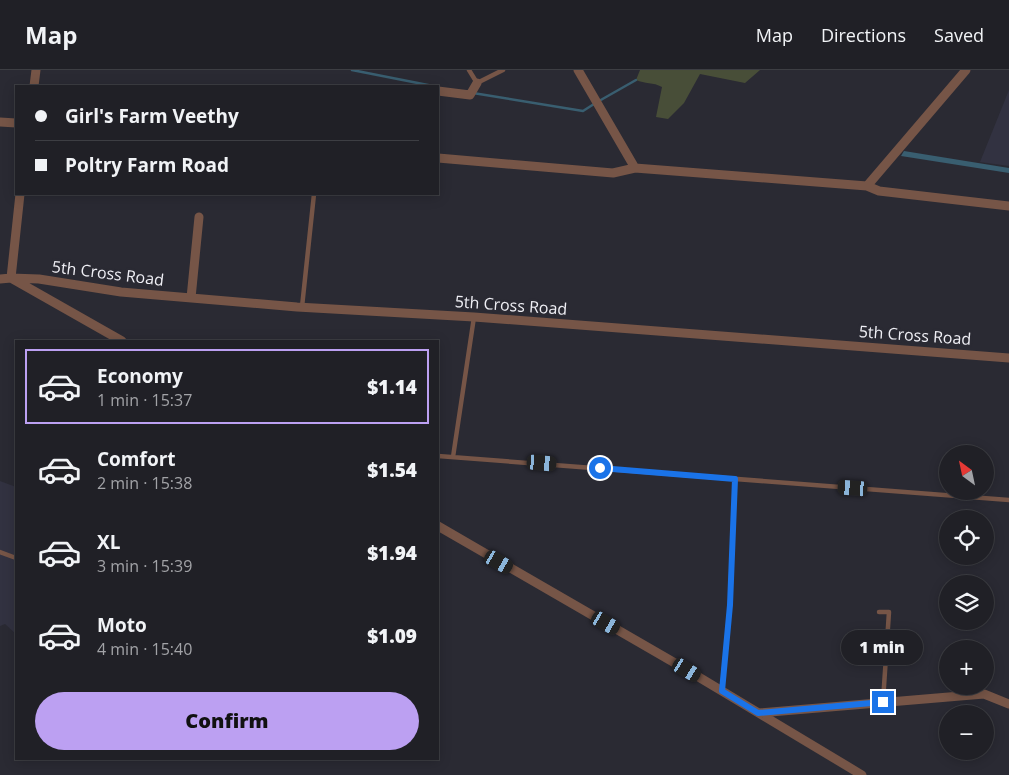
<!DOCTYPE html>
<html lang="en">
<head>
<meta charset="utf-8">
<style>
  :root { --surface:#202026; --page:#2d2d32; --text:#f1f3f6; --muted:#a2a3a7; --line:#3d3e43; --accent:#bca0f2 }
  body { margin:0; font-family:"Open Sans",sans-serif; background:var(--page); color:var(--text); height:100vh; display:flex; flex-direction:column; font-size:19px; white-space:nowrap }
  * { box-sizing:border-box; margin:0 }
  p { font-size:16px; color:var(--muted) }
  .icon { flex:none; width:28px; height:28px; fill:none; stroke:currentColor; stroke-width:2; stroke-linecap:round; stroke-linejoin:round }
  .map { position:relative; flex:1; overflow:hidden }
  .details { position:absolute; left:15px; top:270px; width:424px; height:420px; display:flex; flex-direction:column; background:var(--surface); border-radius:0px; box-shadow:0 2px 12px #0003,0 0 0 1px var(--line) }
  .details>* { flex:none }
  .hud { position:absolute; left:15px; top:15px; width:424px; height:110px; border-radius:0px; box-shadow:0 2px 12px #0003,0 0 0 1px var(--line); display:grid; align-content:center; height:110px; padding:0 20px; background:var(--surface) }
  .needle { width:32px; rotate:327deg }
  .fabs { position:absolute; left:939px; top:375px; display:grid; gap:10px }
  .fabs a { display:grid; place-items:center; width:55px; height:55px; border-radius:50%; background:var(--surface); box-shadow:0 2px 12px #0003,0 0 0 1px var(--line); font-size:25px }
  .end { position:absolute; width:22px; height:22px; margin:-11px; border:6px solid #1a73e8; background:#fff; box-shadow:0 0 0 2px #fff }
  .from { border-radius:50% }
  .bubble { position:absolute; height:35px; border-radius:18px; background:var(--surface); box-shadow:0 2px 12px #0003,0 0 0 1px var(--line); font-size:16px; font-weight:800; line-height:35px; text-align:center }
  .car { position:absolute; width:15px; height:30px; margin:-15px -8px; border-radius:6px; box-shadow:0 0 4px 1px #0007; background:linear-gradient(#222 24%,#8ab4d8 0 40%,#222 0 76%,#8ab4d8 0 86%,#222 0) }
  .hud b { display:flex; align-items:center; gap:18px; height:48px; font-size:19px }
  .hud b+b { border-top:1px solid var(--line) }
  .hud i { width:12px; height:12px; background:var(--text) }
  ul { padding:9px 0 0; list-style:none }
  li { display:flex; align-items:center; gap:15px; height:75px; margin:0 10px 8px; padding:0 10px; border:2px solid transparent; border-radius:0px }
  li div { flex:1 }
  li b { display:block; font-size:19px }
  li em { font-style:normal; font-weight:800 }
  li.active { border-color:var(--accent) }
  li>.icon { width:45px; height:45px; stroke-width:1.5 }
  .cta { display:flex; gap:10px; margin-top:auto; padding:10px 20px }
  .cta a { flex:1; height:58px; border-radius:30px; background:var(--accent); color:#111; font-size:20px; font-weight:800; line-height:58px; text-align:center }
  header { display:flex; align-items:center; gap:30px; box-sizing:border-box; height:70px; padding:0 25px; background:var(--surface); border-bottom:1px solid var(--line) }
  header strong { font-size:24px }
  nav { display:flex; gap:28px; margin-inline-start:auto; font-size:18px }
  .map>svg:first-child { display:block }
  .built { fill:#323241 }
  .green { fill:#484e38 }
  .water { fill:#395e70 }
  .lines { fill:none; stroke-linecap:round; stroke-linejoin:round }
  .stream { stroke:#395e70; stroke-width:2.5 }
  .lane { stroke:#765547; stroke-width:4.5 }
  .street { stroke:#765547; stroke-width:9 }
  .route { stroke:#1a73e8; stroke-width:6 }
  .labels { text-anchor:middle; dominant-baseline:central; stroke-width:5; stroke-linejoin:round; paint-order:stroke }
  .street-label { font-size:16px; fill:#efeff5; stroke:#2a2a33 }
</style>
</head>
<body>
<header>
<strong>Map</strong>
<nav><a>Map</a><a>Directions</a><a>Saved</a></nav>
</header>
<div class="map">
<svg width="1009" height="705" viewBox="0 0 1009 705">
  <rect width="100%" height="100%" fill="#2a2a33"/>
  <!-- built -->
  <path class="built" d="M1009,20V96L980,92Z
    M0,411L16,417V564L5,554L0,556Z"/>
  <!-- green -->
  <path class="green" d="M640,0H760L745,13L700,4L684,33L668,49L656,47L662,17C653,12 645,14 636,10Z"/>
  <!-- water -->
  <path class="water" d="M904,81L1009,98V103L901,86Z"/>
  <g class="lines">
    <!-- stream -->
    <path class="stream" d="M352,0L433,16
      M473,23L583,41L594,34
      M599,31L636,10"/>
    <!-- lane -->
    <path class="lane" d="M469,0L477,13L503,0
      M302,237L314,124
      M438,386L1009,430
      M453,387L474,247
      M0,482L16,488
      M879,542H889L883,631
      M722,620L730,535L735,409"/>
    <!-- street -->
    <path class="street" d="M578,0L635,98
      M34,16L36,0
      M438,21L470,25L477,13
      M0,52L16,53
      M438,88L613,103L635,98L867,116L879,121L1009,136
      M867,116L966,0
      M20,124L11,208L39,209L121,222L297,237L474,247L1009,288
      M0,209L11,208L122,271
      M191,228L199,147
      M438,456L687,600L862,705
      M759,643L984,624L1009,634"/>
  </g>
  <g class="lines">
    <!-- route -->
    <path class="route" d="M600,398L735,409L730,535L722,621L758,643L883,632"/>
  </g>
  <g class="labels">
    <!-- street labels -->
    <g class="street-label">
      <text transform="translate(108 203) rotate(7)">5th Cross Road</text>
      <text transform="translate(511 235) rotate(4)">5th Cross Road</text>
      <text transform="translate(915 265) rotate(4)">5th Cross Road</text>
    </g>
  </g>
</svg>
<div class="fabs">
<a><svg class="needle" viewBox="-14 -14 28 28"><path d="M0-13l5 13h-10z" fill="#e53935"/><path d="M0 13l5-13h-10z" fill="#a2a3a7"/></svg></a>
<a><svg class="icon" aria-label="locate" viewBox="0 0 24 24"><circle cx="12" cy="12" r="6"/><path d="M12 2v4M12 18v4M2 12h4M18 12h4"/></svg></a>
<a><svg class="icon" aria-label="layers" viewBox="0 0 24 24"><path d="M12 4l9 5-9 5-9-5zM3 14l9 5 9-5"/></svg></a>
<a>+</a>
<a>−</a>
</div>
<i class="end from" style="left:600px;top:398px"></i>
<i class="end" style="left:883px;top:632px"></i>
<div class="bubble" style="left:841px;top:560px;width:82px">1 min</div>
<i class="car" style="left:542px;top:393px;rotate:95deg"></i>
<i class="car" style="left:853px;top:418px;rotate:274deg"></i>
<i class="car" style="left:499px;top:492px;rotate:120deg"></i>
<i class="car" style="left:606px;top:553px;rotate:120deg"></i>
<i class="car" style="left:687px;top:600px;rotate:121deg"></i>
<div class="hud">
<b><i class="from"></i>Girl's Farm Veethy</b>
<b><i></i>Poltry Farm Road</b>
</div>
<section class="details">
<ul>
<li class="active"><svg class="icon" aria-label="car" viewBox="0 0 24 24"><path d="M5 17H2v-5l4-1 3-4h7l3 4 3 1v5h-3M9 17h6M6 11h13"/><circle cx="7" cy="17" r="2"/><circle cx="17" cy="17" r="2"/></svg><div><b>Economy</b><p>1 min · 15:37</p></div><em>$1.14</em></li>
<li><svg class="icon" aria-label="car" viewBox="0 0 24 24"><path d="M5 17H2v-5l4-1 3-4h7l3 4 3 1v5h-3M9 17h6M6 11h13"/><circle cx="7" cy="17" r="2"/><circle cx="17" cy="17" r="2"/></svg><div><b>Comfort</b><p>2 min · 15:38</p></div><em>$1.54</em></li>
<li><svg class="icon" aria-label="car" viewBox="0 0 24 24"><path d="M5 17H2v-5l4-1 3-4h7l3 4 3 1v5h-3M9 17h6M6 11h13"/><circle cx="7" cy="17" r="2"/><circle cx="17" cy="17" r="2"/></svg><div><b>XL</b><p>3 min · 15:39</p></div><em>$1.94</em></li>
<li><svg class="icon" aria-label="car" viewBox="0 0 24 24"><path d="M5 17H2v-5l4-1 3-4h7l3 4 3 1v5h-3M9 17h6M6 11h13"/><circle cx="7" cy="17" r="2"/><circle cx="17" cy="17" r="2"/></svg><div><b>Moto</b><p>4 min · 15:40</p></div><em>$1.09</em></li>
</ul>
<div class="cta"><a>Confirm</a></div>
</section>
</div>
</body>
</html>
